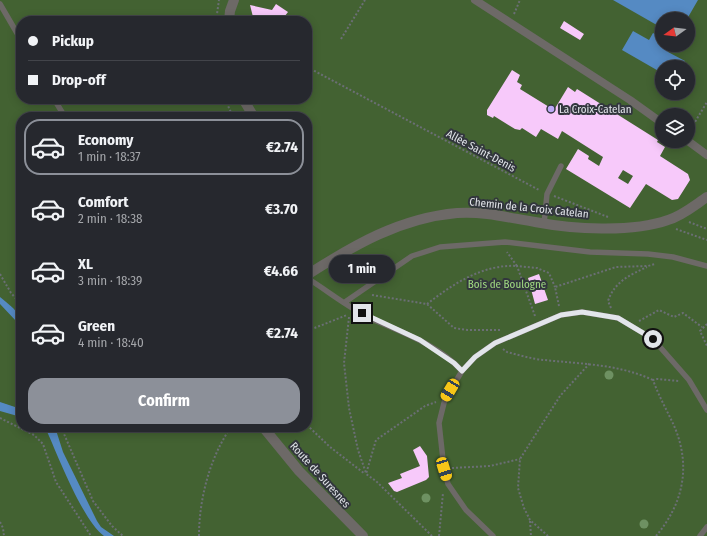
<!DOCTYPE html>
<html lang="en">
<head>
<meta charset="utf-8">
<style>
  :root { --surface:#26282e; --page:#32343a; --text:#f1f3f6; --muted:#a4a6aa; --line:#42444a; --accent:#8c9099 }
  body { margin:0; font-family:"Fira Sans Condensed",sans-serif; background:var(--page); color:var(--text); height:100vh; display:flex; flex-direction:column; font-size:15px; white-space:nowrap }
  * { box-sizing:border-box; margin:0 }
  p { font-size:13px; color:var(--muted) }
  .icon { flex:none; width:22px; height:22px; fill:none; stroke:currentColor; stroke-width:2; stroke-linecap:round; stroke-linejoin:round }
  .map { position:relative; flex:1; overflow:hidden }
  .sheet { position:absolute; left:16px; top:112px; width:296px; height:320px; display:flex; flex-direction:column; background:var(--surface); border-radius:16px; box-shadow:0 2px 10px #0003,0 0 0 1px var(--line) }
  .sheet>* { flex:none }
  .hud { position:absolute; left:16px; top:16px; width:296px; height:88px; border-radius:16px; box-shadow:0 2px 10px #0003,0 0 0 1px var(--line); display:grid; align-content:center; height:88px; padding:0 12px; background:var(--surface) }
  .needle { width:26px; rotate:255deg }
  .tools { position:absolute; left:655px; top:12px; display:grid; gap:8px }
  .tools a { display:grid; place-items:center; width:40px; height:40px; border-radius:50%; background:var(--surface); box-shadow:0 2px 10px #0003,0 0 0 1px var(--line); font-size:20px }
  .end { position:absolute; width:18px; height:18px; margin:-9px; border:5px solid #e2e5ea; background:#111; box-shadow:0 0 0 2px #111 }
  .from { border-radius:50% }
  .bubble { position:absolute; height:28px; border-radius:14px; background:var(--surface); box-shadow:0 2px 10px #0003,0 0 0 1px var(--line); font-size:13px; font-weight:700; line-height:28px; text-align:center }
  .car { position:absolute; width:12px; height:24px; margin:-12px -6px; border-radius:5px; box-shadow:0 0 3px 1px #0007; background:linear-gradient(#f5c518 24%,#345 0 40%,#f5c518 0 76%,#345 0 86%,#f5c518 0) }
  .hud b { display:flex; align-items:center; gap:14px; height:38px; font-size:15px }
  .hud b+b { border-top:1px solid var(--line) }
  .hud i { width:10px; height:10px; background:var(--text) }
  ul { padding:7px 0 0; list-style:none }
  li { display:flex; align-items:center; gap:12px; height:56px; margin:0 8px 6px; padding:0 4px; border:2px solid transparent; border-radius:16px }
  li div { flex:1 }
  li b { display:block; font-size:15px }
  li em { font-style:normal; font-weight:700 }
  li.active { border-color:var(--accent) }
  li>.icon { width:36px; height:36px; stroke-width:1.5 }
  .button { display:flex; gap:8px; margin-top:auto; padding:8px 12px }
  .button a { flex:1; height:46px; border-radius:16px; background:var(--accent); color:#fff; font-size:16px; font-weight:700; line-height:46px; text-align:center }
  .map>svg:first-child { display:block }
  .green { fill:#436232; fill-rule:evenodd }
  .water { fill:#558ac3 }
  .building { fill:#f7c9fa; fill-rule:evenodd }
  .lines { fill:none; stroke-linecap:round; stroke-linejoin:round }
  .path { stroke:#6b6f75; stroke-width:2; stroke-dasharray:2 2; stroke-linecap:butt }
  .service { stroke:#6d6967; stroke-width:5.5 }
  .pedestrian { stroke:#6d6967; stroke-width:8 }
  .minor { stroke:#6d6967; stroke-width:10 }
  .tree { fill:#6e9162 }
  .route { stroke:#e2e5ea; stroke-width:5 }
  .poi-dot { fill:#bcaaf6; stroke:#32363d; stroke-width:1.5 }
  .labels { text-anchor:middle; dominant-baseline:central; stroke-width:4; stroke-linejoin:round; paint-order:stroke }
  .poi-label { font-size:11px; fill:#e2e5ea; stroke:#32363d; text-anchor:start }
  .street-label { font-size:11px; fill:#e2e5ea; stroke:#32363d }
  .park-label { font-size:11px; fill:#a0db81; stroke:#32363d }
</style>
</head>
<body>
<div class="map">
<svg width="707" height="536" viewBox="0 0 707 536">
  <rect width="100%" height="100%" fill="#32363d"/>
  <!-- green -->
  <path class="green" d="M0,0H707V536H0ZM662,19H688V45H662ZM21,21H307V99H21ZM662,67H688V93H662ZM662,115H688V141H662ZM21,117H307V427H21Z"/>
  <!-- water -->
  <path class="water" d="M613,0H698L687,19H662V28Z
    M633,31L649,40L653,33L662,38V45H671L668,52L685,61L681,67H662V73L622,50Z
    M0,297C19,313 21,312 21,338L16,321L0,304Z
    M0,402L21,409V417L0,411Z
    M45,427H55L63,452L97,521L101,527L114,536H104C82,520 57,453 45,427Z"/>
  <!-- building -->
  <path class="building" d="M276,4L288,12L281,21H254L250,5L272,10Z
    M564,21L584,34L580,40L560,28Z
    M512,70L520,75L517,82L522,85L520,89L554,110L568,87L575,92L577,89L658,140L657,142L665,147L660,156L688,174L690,180L678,199L672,200L646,184L630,208L566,169L578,149L589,156L588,159L599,166L603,157L562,131L558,139L541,129L536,137L522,128L520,130L515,129L494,116L493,118L487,115V110ZM623,170L633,176L628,184L618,178Z
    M539,274L548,300L535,304L528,278Z
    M420,446L427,456L429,477L426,480L397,492L394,491L388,483L402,478L400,474L420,466L413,450Z"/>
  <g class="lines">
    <!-- path -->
    <path class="path" d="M514,14L520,0
      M216,21L219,0
      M341,39L365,0
      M307,67L539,190
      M64,99H133
      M225,99L233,117
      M689,132L707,102
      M554,196L608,217
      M689,222L707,229
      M676,229L707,240
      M0,274L11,293L21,304
      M372,295L427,304L454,328L467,330H501
      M427,304C453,284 483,264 517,266L507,252
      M559,306L555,287L616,267L648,266L655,264
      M611,308L608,301C615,281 630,275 647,267
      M535,316L517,266L537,268L549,273L555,287
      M349,317L344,363L349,408L358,450L366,473
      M639,321L659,310L674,317L683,313L702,327
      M707,324L700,331L707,346
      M307,331L347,315
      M503,349L507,352C519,355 532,359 544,360C582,364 618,364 653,380
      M0,418L34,435L43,444L56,482L91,536
      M307,425L330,447L365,474
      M61,427L93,501L112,526L123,536
      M452,468L490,466L520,459
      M530,521L531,536
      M0,522L3,528L4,536
      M199,536C199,499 210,457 231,427
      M432,536L376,481L366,474L376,440L425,406L436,402
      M439,536L443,493
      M548,536L530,520L524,508L518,488L520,459L560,396L590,363
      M656,536C683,504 691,467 675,428C668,412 659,397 653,380L657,379L679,381"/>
    <!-- service -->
    <path class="service" d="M0,4L21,40
      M54,99L65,117
      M544,224L547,194L561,166
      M307,278C328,291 350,309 372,319C403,333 439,345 462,371
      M345,302L412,256L440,247L505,242L590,252L648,254L673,257L707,266
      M493,536L466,510L448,484L444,469L439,423L445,399L462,371L475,357L495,343L561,315L582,312L618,318L653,339L689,380L707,410
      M700,536L707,527"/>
    <!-- pedestrian -->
    <path class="pedestrian" d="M475,0L630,100L662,123
      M688,141L707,155"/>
    <!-- minor -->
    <path class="minor" d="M229,21L230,11L234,0
      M243,99L254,117
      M307,275C354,245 400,218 457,213C483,211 510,218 535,222C572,229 632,233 668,220C682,216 695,205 707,197
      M263,427L299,471L363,536"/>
  </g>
  <!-- trees -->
  <g class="tree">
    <circle cx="609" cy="375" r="4.5"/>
    <circle cx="426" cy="498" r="4.5"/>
    <circle cx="644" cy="524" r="4.5"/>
  </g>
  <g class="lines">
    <!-- route -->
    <path class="route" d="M362,313L420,340L454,363L462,371L475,357L495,343L561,315L582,312L618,318L653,339"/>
  </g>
  <!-- markers -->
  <circle class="poi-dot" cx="551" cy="109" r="4"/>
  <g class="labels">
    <!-- poi labels -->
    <g class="poi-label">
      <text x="559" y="109">La Croix-Catelan</text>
    </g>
    <!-- street labels -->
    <g class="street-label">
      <text transform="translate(481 151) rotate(28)">Allée Saint-Denis</text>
      <text transform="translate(529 208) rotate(6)">Chemin de la Croix Catelan</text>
      <text transform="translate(320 475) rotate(48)">Route de Suresnes</text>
    </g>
    <!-- park labels -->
    <g class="park-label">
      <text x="507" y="284">Bois de Boulogne</text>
    </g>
  </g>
</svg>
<div class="tools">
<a><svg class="needle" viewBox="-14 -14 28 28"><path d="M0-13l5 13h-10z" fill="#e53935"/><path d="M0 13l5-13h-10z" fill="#a4a6aa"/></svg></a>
<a><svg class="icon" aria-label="locate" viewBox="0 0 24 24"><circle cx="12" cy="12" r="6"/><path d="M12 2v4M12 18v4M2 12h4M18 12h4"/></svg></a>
<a><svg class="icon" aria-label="layers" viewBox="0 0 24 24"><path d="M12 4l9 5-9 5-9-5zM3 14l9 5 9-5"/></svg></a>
</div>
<i class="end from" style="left:653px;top:339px"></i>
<i class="end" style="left:362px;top:313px"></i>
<div class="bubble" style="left:329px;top:255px;width:66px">1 min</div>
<i class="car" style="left:450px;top:390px;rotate:211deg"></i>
<i class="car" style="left:444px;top:469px;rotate:163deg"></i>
<div class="hud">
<b><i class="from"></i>Pickup</b>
<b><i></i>Drop-off</b>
</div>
<section class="sheet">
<ul>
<li class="active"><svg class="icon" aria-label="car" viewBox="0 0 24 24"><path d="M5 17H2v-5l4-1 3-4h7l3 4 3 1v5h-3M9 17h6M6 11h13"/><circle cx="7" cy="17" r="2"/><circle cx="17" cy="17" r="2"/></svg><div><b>Economy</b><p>1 min · 18:37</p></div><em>€2.74</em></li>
<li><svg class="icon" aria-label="car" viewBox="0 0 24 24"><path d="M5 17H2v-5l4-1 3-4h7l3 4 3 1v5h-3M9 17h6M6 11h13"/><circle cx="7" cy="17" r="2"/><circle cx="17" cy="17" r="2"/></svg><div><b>Comfort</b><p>2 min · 18:38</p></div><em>€3.70</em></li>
<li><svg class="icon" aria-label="car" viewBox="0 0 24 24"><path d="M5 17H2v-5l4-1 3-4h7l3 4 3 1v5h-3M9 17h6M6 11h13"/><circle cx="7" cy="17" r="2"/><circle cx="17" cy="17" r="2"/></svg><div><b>XL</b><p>3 min · 18:39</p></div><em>€4.66</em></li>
<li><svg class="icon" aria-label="car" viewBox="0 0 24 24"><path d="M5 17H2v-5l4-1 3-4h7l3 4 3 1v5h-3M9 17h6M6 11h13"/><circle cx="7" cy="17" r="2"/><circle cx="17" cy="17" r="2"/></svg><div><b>Green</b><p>4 min · 18:40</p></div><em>€2.74</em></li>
</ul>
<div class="button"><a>Confirm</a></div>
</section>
</div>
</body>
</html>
